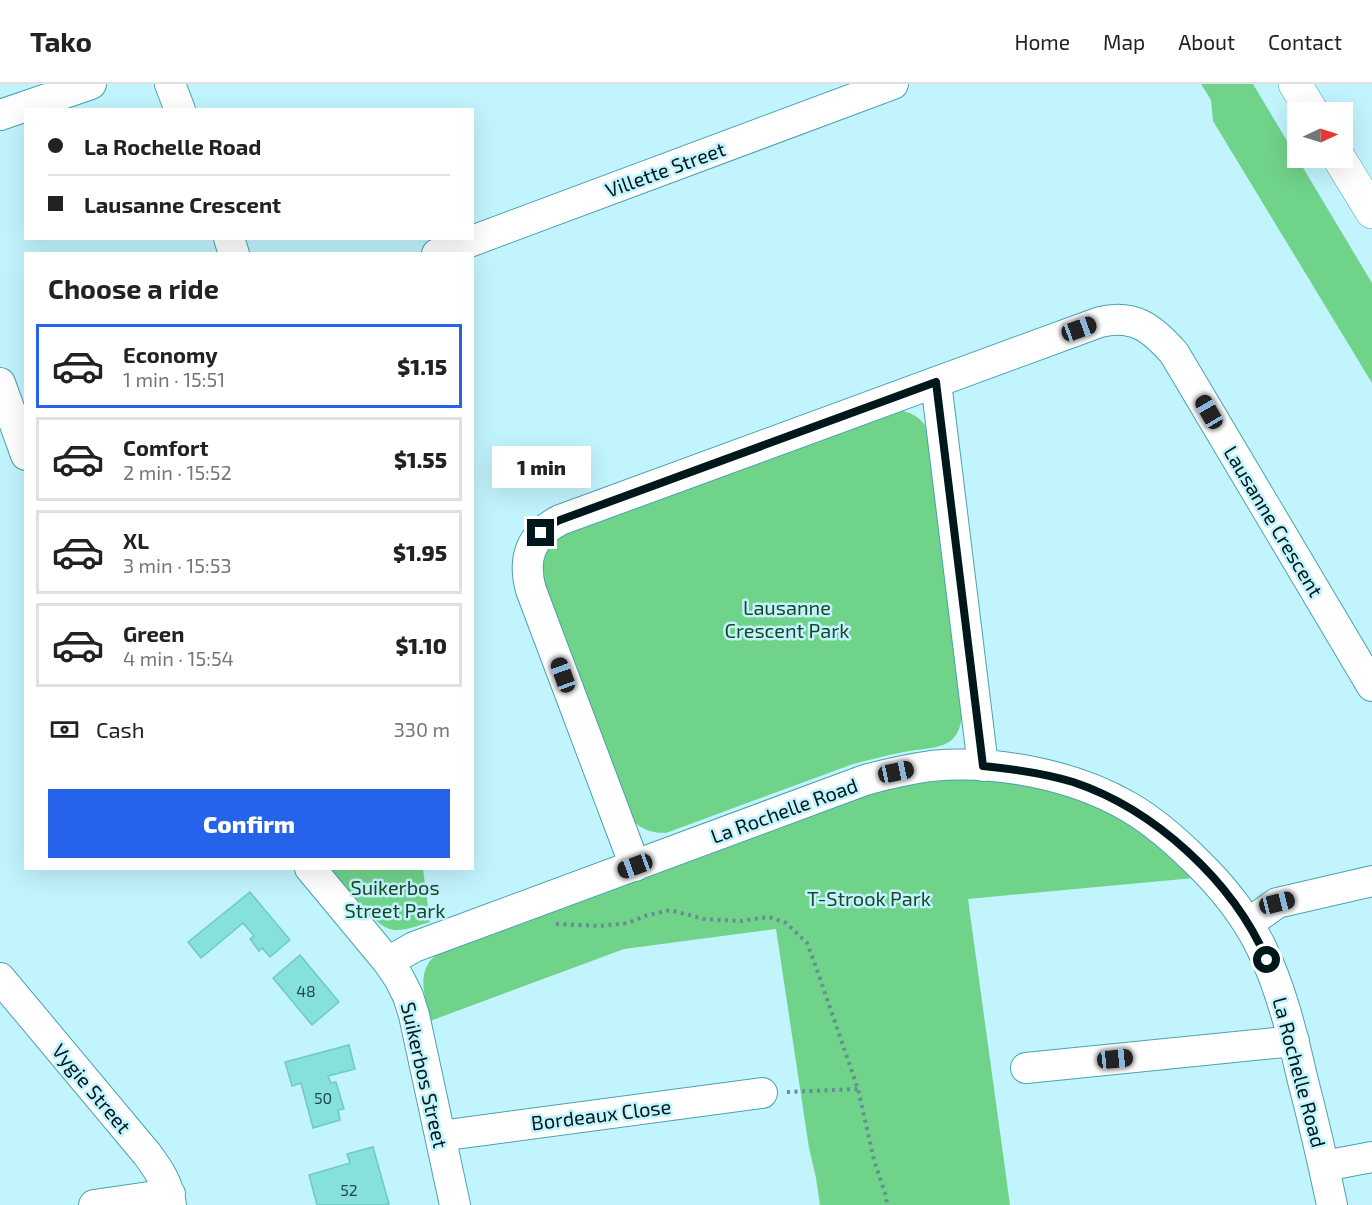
<!DOCTYPE html>
<html lang="en">
<head>
<meta charset="utf-8">
<style>
  :root { --surface:#fff; --page:#f6f6f6; --text:#222; --muted:#767676; --line:#e0e0e0; --accent:#2563eb }
  body { margin:0; font-family:"Exo 2",sans-serif; background:var(--page); color:var(--text); height:100vh; display:flex; flex-direction:column; font-size:22px; white-space:nowrap }
  * { box-sizing:border-box; margin:0 }
  p { font-size:20px; color:var(--muted) }
  .icon { flex:none; width:33px; height:33px; fill:none; stroke:currentColor; stroke-width:2; stroke-linecap:round; stroke-linejoin:round }
  .map { position:relative; flex:1; overflow:hidden }
  .panel { position:absolute; left:24px; top:168px; width:450px; height:618px; display:flex; flex-direction:column; background:var(--surface); border-radius:0px; box-shadow:0 6px 24px #0002 }
  .panel>* { flex:none }
  .hud { position:absolute; left:24px; top:24px; width:450px; height:132px; border-radius:0px; box-shadow:0 6px 24px #0002; display:grid; align-content:center; height:132px; padding:0 24px; background:var(--surface) }
  .needle { width:39px; rotate:86deg }
  .buttons { position:absolute; left:1287px; top:18px; display:grid; gap:12px }
  .buttons a { display:grid; place-items:center; width:66px; height:66px; border-radius:0px; background:var(--surface); box-shadow:0 6px 24px #0002; font-size:30px }
  .end { position:absolute; width:27px; height:27px; margin:-14px; border:8px solid #00171b; background:#fff; box-shadow:0 0 0 3px #fff }
  .from { border-radius:50% }
  .bubble { position:absolute; height:42px; border-radius:0px; background:var(--surface); box-shadow:0 6px 24px #0002; font-size:20px; font-weight:800; line-height:42px; text-align:center }
  .car { position:absolute; width:18px; height:36px; margin:-18px -9px; border-radius:8px; box-shadow:0 0 4px 2px #0007; background:linear-gradient(#222 24%,#8ab4d8 0 40%,#222 0 76%,#8ab4d8 0 86%,#222 0) }
  .hud b { display:flex; align-items:center; gap:21px; height:57px; font-size:22px }
  .hud b+b { border-top:2px solid var(--line) }
  .hud i { width:15px; height:15px; background:var(--text) }
  ul { padding:0; list-style:none }
  li { display:flex; align-items:center; gap:18px; height:84px; margin:0 12px 9px; padding:0 12px; border:3px solid var(--line); border-radius:0px }
  li div { flex:1 }
  li b { display:block; font-size:22px }
  li em { font-style:normal; font-weight:800 }
  li.current { border-color:var(--accent) }
  li>.icon { width:54px; height:54px; stroke-width:1.5 }
  h2 { padding:0 24px; font-size:27px; line-height:72px }
  .pay { display:flex; align-items:center; gap:15px; height:66px; padding:0 24px; font-size:22px }
  .pay p { margin-inline-start:auto }
  .primary-button { display:flex; gap:12px; margin-top:auto; padding:12px 24px }
  .primary-button a { flex:1; height:69px; border-radius:0px; background:var(--accent); color:#fff; font-size:24px; font-weight:800; line-height:69px; text-align:center }
  header { display:flex; align-items:center; gap:36px; box-sizing:border-box; height:84px; padding:0 30px; background:var(--surface); border-bottom:2px solid var(--line) }
  header strong { font-size:28px }
  nav { display:flex; gap:33px; margin-inline-start:auto; font-size:21px }
  .map>svg:first-child { display:block }
  .green { fill:#70d38a }
  .building { fill:#86e0db; stroke:#6fc9c4; stroke-width:1.5 }
  .lines { fill:none; stroke-linecap:round; stroke-linejoin:round }
  .minor-casing { stroke:#4aa2b2; stroke-width:32 }
  .highway-casing { stroke:#4aa2b2; stroke-width:34 }
  .path { stroke:#688d94; stroke-width:4; stroke-dasharray:3 4.5; stroke-linecap:butt }
  .minor { stroke:#fff; stroke-width:30 }
  .highway { stroke:#fff; stroke-width:33 }
  .route { stroke:#00171b; stroke-width:8 }
  .labels { text-anchor:middle; dominant-baseline:central; stroke-width:5; stroke-linejoin:round; paint-order:stroke }
  .number-label { font-size:16px; fill:#22494b }
  .street-label { font-size:20px; fill:#00171b; stroke:#c2f4fd }
  .park-label { font-size:20px; fill:#1b4728; stroke:#c2f4fd }
</style>
</head>
<body>
<header>
<strong>Tako</strong>
<nav><a>Home</a><a>Map</a><a>About</a><a>Contact</a></nav>
</header>
<div class="map">
<svg width="1372" height="1121" viewBox="0 0 1372 1121">
  <rect width="100%" height="100%" fill="#c2f4fd"/>
  <!-- green -->
  <path class="green" d="M1201,0H1253L1372,199V299L1213,37L1211,16Z
    M895,326C910,327 919,332 927,344L962,627C961,668 934,662 904,668C887,671 870,676 853,680L666,749C652,749 643,746 633,737L540,490L544,469L556,453Z
    M939,695C960,695 982,694 1003,697C1053,704 1104,722 1145,751C1163,764 1178,779 1194,794L968,815L1010,1121H820L816,1094L809,1064L776,845L624,865L430,937C425,911 414,885 440,868L875,707Z
    M331,785H423L430,838C419,841 406,847 394,846C372,843 345,801 331,785Z"/>
  <!-- building -->
  <path class="building" d="M250,808L290,856L270,873L262,864L259,867L250,855L254,852L243,839L201,874L188,858Z
    M300,871L339,918L312,941L273,894Z
    M349,961L355,985L328,992L331,999L336,998L344,1025L338,1026L340,1036L313,1044L301,999L292,1002L285,978Z
    M373,1063L389,1120L385,1121H317L309,1091L350,1079L347,1070Z"/>
  <g class="lines">
    <defs>
      <path id="minor" d="M170,0L180,26
        M0,31L91,0
        M229,154L234,170
        M437,170L893,0
        M936,298L983,682
        M0,299L26,371
        M635,782L531,506C522,474 531,451 560,436L1100,238C1134,230 1152,244 1174,269L1372,602
        M310,784L388,878L399,894L408,912L414,931L455,1121
        M1249,839L1277,819L1372,797
        M388,878L414,863L865,696C887,690 909,685 931,682C996,676 1072,690 1129,723C1153,737 1176,757 1196,777C1222,802 1245,831 1261,863C1281,904 1292,949 1302,993C1313,1035 1323,1078 1332,1121
        M0,894L147,1070C159,1086 169,1101 171,1121
        M1026,984L1294,957
        M440,1052L762,1009
        M1324,1082L1372,1073
        M94,1121L170,1110"/>
      <path id="highway" d="M1295,0L1312,28
        M1339,74L1372,128"/>
    </defs>
    <!-- minor casing -->
    <use href="#minor" class="minor-casing"/>
    <!-- highway casing -->
    <use href="#highway" class="highway-casing"/>
    <!-- path -->
    <path class="path" d="M556,840L600,842L628,839L645,832L670,826L704,835L741,837L769,833L786,839L807,859L816,883L858,1005L874,1076L886,1112L887,1121
      M787,1008L858,1005"/>
    <!-- minor -->
    <use href="#minor" class="minor"/>
    <!-- highway -->
    <use href="#highway" class="highway"/>
  </g>
  <g class="lines">
    <!-- route -->
    <path class="route" d="M541,449L550,441L560,436L936,298L983,682C1013,685 1043,689 1073,698C1154,725 1233,797 1267,876"/>
  </g>
  <g class="labels">
    <!-- number labels -->
    <g class="number-label">
      <text x="306" y="906">48</text>
      <text x="323" y="1013">50</text>
      <text x="349" y="1105">52</text>
    </g>
    <!-- street labels -->
    <g class="street-label">
      <text transform="translate(665 85) rotate(-20)">Villette Street</text>
      <text transform="translate(1274 437) rotate(59)">Lausanne Crescent</text>
      <text transform="translate(784 726) rotate(-20)">La Rochelle Road</text>
      <text transform="translate(1300 988) rotate(75)">La Rochelle Road</text>
      <text transform="translate(425 991) rotate(77)">Suikerbos Street</text>
      <text transform="translate(92 1004) rotate(50)">Vygie Street</text>
      <text transform="translate(601 1030) rotate(-7)">Bordeaux Close</text>
    </g>
    <!-- park labels -->
    <g class="park-label">
      <text x="787" y="523">Lausanne<tspan x="787" dy="23">Crescent Park</tspan></text>
      <text x="395" y="803">Suikerbos<tspan x="395" dy="23">Street Park</tspan></text>
      <text x="869" y="814">T-Strook Park</text>
    </g>
  </g>
</svg>
<div class="buttons">
<a><svg class="needle" viewBox="-14 -14 28 28"><path d="M0-13l5 13h-10z" fill="#e53935"/><path d="M0 13l5-13h-10z" fill="#767676"/></svg></a>
</div>
<i class="end from" style="left:1267px;top:876px"></i>
<i class="end" style="left:541px;top:449px"></i>
<div class="bubble" style="left:492px;top:362px;width:99px">1 min</div>
<i class="car" style="left:1079px;top:245px;rotate:70deg"></i>
<i class="car" style="left:1209px;top:328px;rotate:330deg"></i>
<i class="car" style="left:563px;top:591px;rotate:340deg"></i>
<i class="car" style="left:896px;top:688px;rotate:78deg"></i>
<i class="car" style="left:635px;top:782px;rotate:250deg"></i>
<i class="car" style="left:1277px;top:819px;rotate:76deg"></i>
<i class="car" style="left:1115px;top:975px;rotate:84deg"></i>
<div class="hud">
<b><i class="from"></i>La Rochelle Road</b>
<b><i></i>Lausanne Crescent</b>
</div>
<section class="panel">
<h2>Choose a ride</h2>
<ul>
<li class="current"><svg class="icon" aria-label="car" viewBox="0 0 24 24"><path d="M5 17H2v-5l4-1 3-4h7l3 4 3 1v5h-3M9 17h6M6 11h13"/><circle cx="7" cy="17" r="2"/><circle cx="17" cy="17" r="2"/></svg><div><b>Economy</b><p>1 min · 15:51</p></div><em>$1.15</em></li>
<li><svg class="icon" aria-label="car" viewBox="0 0 24 24"><path d="M5 17H2v-5l4-1 3-4h7l3 4 3 1v5h-3M9 17h6M6 11h13"/><circle cx="7" cy="17" r="2"/><circle cx="17" cy="17" r="2"/></svg><div><b>Comfort</b><p>2 min · 15:52</p></div><em>$1.55</em></li>
<li><svg class="icon" aria-label="car" viewBox="0 0 24 24"><path d="M5 17H2v-5l4-1 3-4h7l3 4 3 1v5h-3M9 17h6M6 11h13"/><circle cx="7" cy="17" r="2"/><circle cx="17" cy="17" r="2"/></svg><div><b>XL</b><p>3 min · 15:53</p></div><em>$1.95</em></li>
<li><svg class="icon" aria-label="car" viewBox="0 0 24 24"><path d="M5 17H2v-5l4-1 3-4h7l3 4 3 1v5h-3M9 17h6M6 11h13"/><circle cx="7" cy="17" r="2"/><circle cx="17" cy="17" r="2"/></svg><div><b>Green</b><p>4 min · 15:54</p></div><em>$1.10</em></li>
</ul>
<div class="pay"><svg class="icon" aria-label="cash" viewBox="0 0 24 24"><path d="M3 7h18v10H3z"/><circle cx="12" cy="12" r="2"/></svg>Cash<p>330 m</p></div>
<div class="primary-button"><a>Confirm</a></div>
</section>
</div>
</body>
</html>
